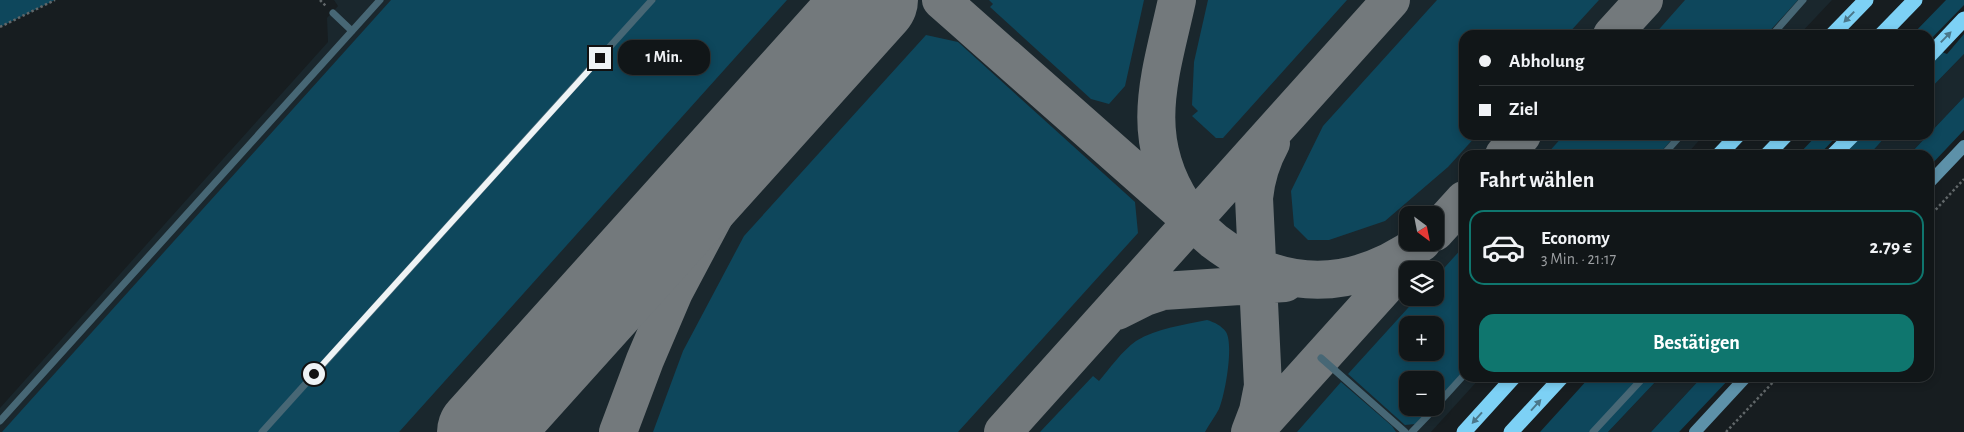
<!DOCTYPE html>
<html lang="de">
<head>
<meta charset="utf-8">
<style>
  :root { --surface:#111618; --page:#1a1f21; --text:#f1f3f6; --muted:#9c9fa2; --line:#303537; --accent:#0f766e }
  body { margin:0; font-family:"Alegreya Sans",sans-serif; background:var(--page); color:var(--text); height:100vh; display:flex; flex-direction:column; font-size:19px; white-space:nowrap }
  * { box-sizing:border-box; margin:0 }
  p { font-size:16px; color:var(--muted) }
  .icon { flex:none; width:28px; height:28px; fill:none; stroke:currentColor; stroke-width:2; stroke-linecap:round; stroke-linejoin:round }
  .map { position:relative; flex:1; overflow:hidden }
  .side { position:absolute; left:1459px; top:150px; width:475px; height:232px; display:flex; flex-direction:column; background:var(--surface); border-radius:15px; box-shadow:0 2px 8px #0003,0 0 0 1px var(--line) }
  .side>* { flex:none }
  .banner { position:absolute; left:1459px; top:30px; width:475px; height:110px; border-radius:15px; box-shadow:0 2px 8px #0003,0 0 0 1px var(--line); display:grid; align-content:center; height:110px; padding:0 20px; background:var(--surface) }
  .needle { width:32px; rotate:148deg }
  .tools { position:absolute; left:1399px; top:206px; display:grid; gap:10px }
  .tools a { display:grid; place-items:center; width:45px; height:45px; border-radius:10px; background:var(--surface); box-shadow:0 2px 8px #0003,0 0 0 1px var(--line); font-size:25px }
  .end { position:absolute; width:22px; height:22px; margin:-11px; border:6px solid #eef3f5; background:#111; box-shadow:0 0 0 2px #111 }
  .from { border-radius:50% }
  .bubble { position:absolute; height:35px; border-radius:15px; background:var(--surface); box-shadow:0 2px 8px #0003,0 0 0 1px var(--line); font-size:16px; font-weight:700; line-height:35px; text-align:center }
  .banner b { display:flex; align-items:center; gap:18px; height:48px; font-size:19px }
  .banner b+b { border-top:1px solid var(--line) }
  .banner i { width:12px; height:12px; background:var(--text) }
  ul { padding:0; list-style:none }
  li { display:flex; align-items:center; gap:15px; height:75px; margin:0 10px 8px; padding:0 10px; border:2px solid transparent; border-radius:15px }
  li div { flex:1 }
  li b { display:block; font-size:19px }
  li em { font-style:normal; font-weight:700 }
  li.selected { border-color:var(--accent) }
  li>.icon { width:45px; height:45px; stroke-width:1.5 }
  h2 { padding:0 20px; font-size:22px; line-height:60px }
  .primary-button { display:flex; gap:10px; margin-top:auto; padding:10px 20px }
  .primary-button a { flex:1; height:58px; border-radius:15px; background:var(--accent); color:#fff; font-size:20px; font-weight:700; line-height:58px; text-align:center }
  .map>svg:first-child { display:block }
  .built { fill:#1a272d; fill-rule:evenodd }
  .green { fill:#0e475c; fill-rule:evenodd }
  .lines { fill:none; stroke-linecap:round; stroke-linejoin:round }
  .taxiway { stroke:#73797c; stroke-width:38 }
  .runway { stroke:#73797c; stroke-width:92 }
  .path { stroke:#616769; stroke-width:2.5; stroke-dasharray:2.5 2.5; stroke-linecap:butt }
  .lane { stroke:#476775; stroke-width:7 }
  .secondary { stroke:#5d91a9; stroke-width:12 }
  .highway { stroke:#7dd1f5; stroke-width:15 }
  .oneway { fill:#4a778a }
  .route { stroke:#eef3f5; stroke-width:6 }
</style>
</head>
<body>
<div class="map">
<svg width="1964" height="432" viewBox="0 0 1964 432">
  <rect width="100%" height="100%" fill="#171d20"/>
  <!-- built -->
  <path class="built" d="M334,0H1832L1799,35H1464V135H1704L1686,155H1464V378H1480L1431,432H0V408L328,42L327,18L338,6ZM1408,215H1435V242H1408ZM1408,270H1435V298H1408ZM1408,325H1435V352H1408ZM1408,380H1435V408H1408Z
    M1964,54V97L1929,134V90Z
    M1887,135H1928L1909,155H1869Z
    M1659,378H1701L1651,432H1608Z"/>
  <!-- green -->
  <path class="green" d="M0,0H55L0,27Z
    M391,0H648L259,432H2Z
    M656,0H787L399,432H266Z
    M989,0H1144L1125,86L1109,104L1091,99L990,7L993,4Z
    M1208,0H1347L1223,138H1216L1192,116L1198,111L1192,105L1194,62Z
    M1437,0H1599L1567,35H1464V135H1477L1448,167L1385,221L1329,240H1308L1294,226L1291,191L1323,126Z
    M1685,0H1798L1766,35H1654Z
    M1946,0H1964V5L1929,41V35H1912Z
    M1964,34V54L1929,90V66L1942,52L1947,54Z
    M926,35L958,42L1135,202L1138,233L958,432H653L683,351L744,236Z
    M1964,97V130L1929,167V155H1909Z
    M1564,135H1676L1658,155H1546Z
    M1817,135H1838L1819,155H1798Z
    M1863,135H1887L1869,155H1844Z
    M1464,246V371L1435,403V380H1408V408H1431L1415,424L1405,425L1348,374L1417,298H1435V278ZM1408,325H1435V352H1408Z
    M1207,320C1214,322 1222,326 1226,332C1234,345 1225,395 1219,409C1215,417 1209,424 1205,432H1040L1093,376L1099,381C1110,368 1122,351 1136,341C1157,328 1184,325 1207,320Z
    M1589,378H1659L1608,432H1540Z
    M1701,378H1730L1679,432H1651Z
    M1341,382L1392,426L1396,432H1297Z"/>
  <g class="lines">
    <!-- taxiway -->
    <path class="taxiway" d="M941,0L1214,241C1282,293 1353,292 1422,242
      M1177,0C1161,74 1137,135 1183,205
      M1612,35L1644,0
      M1504,155L1522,135
      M1435,232L1464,200
      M1117,311L1145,297L1163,291L1285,283
      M618,432L645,360L674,292L717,211L755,130
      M1003,432L1391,0
      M1250,432L1258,411L1263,386L1254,198C1256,178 1261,161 1271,143
      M1254,432L1410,259"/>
    <!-- runway -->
    <path class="runway" d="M483,432L872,0"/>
    <!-- path -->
    <path class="path" d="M320,0L326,6
      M0,27L55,0
      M1929,217L1964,179
      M1726,432L1777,378"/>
    <!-- lane -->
    <path class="lane" d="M333,13L352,31
      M1772,35L1803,0
      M1663,155L1681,135
      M1321,358L1405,432
      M1435,407L1464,375
      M0,421L380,0
      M262,432L652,0
      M1412,432L1435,408
      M1593,432L1643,378"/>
    <!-- secondary -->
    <path class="secondary" d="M1929,183L1964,146
      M1695,432L1745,378"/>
    <!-- highway -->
    <path class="highway" d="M1832,35L1866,0
      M1881,35L1915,0
      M1929,56L1964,19
      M1719,155L1738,135
      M1767,155L1786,135
      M1833,155L1853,135
      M1464,432L1513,378
      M1511,432L1561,378"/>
  </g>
  <!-- one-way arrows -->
  <defs><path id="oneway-solid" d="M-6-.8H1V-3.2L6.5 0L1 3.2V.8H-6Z" transform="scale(1.25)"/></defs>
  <g class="oneway">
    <use href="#oneway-solid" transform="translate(1849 17) rotate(134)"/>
    <use href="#oneway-solid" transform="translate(1946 37) rotate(-46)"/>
    <use href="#oneway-solid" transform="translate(1536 405) rotate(-48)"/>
    <use href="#oneway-solid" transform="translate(1477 418) rotate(132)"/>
  </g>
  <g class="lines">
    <!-- route -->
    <path class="route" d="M314,374L600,58"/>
  </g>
</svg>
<div class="tools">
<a><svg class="needle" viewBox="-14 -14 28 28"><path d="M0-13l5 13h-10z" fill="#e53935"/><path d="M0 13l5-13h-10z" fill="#9c9fa2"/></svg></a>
<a><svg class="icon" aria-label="layers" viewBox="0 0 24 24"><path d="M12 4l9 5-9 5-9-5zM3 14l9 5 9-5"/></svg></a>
<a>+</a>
<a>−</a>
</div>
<i class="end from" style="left:314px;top:374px"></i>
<i class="end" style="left:600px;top:58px"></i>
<div class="bubble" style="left:618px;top:40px;width:92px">1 Min.</div>
<div class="banner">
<b><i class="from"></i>Abholung</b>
<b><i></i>Ziel</b>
</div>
<section class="side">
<h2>Fahrt wählen</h2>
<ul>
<li class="selected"><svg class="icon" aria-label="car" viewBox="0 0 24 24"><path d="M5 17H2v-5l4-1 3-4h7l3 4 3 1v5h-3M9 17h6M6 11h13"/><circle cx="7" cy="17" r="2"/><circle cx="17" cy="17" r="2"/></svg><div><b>Economy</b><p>3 Min. · 21:17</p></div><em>2.79 €</em></li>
</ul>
<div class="primary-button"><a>Bestätigen</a></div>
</section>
</div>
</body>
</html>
